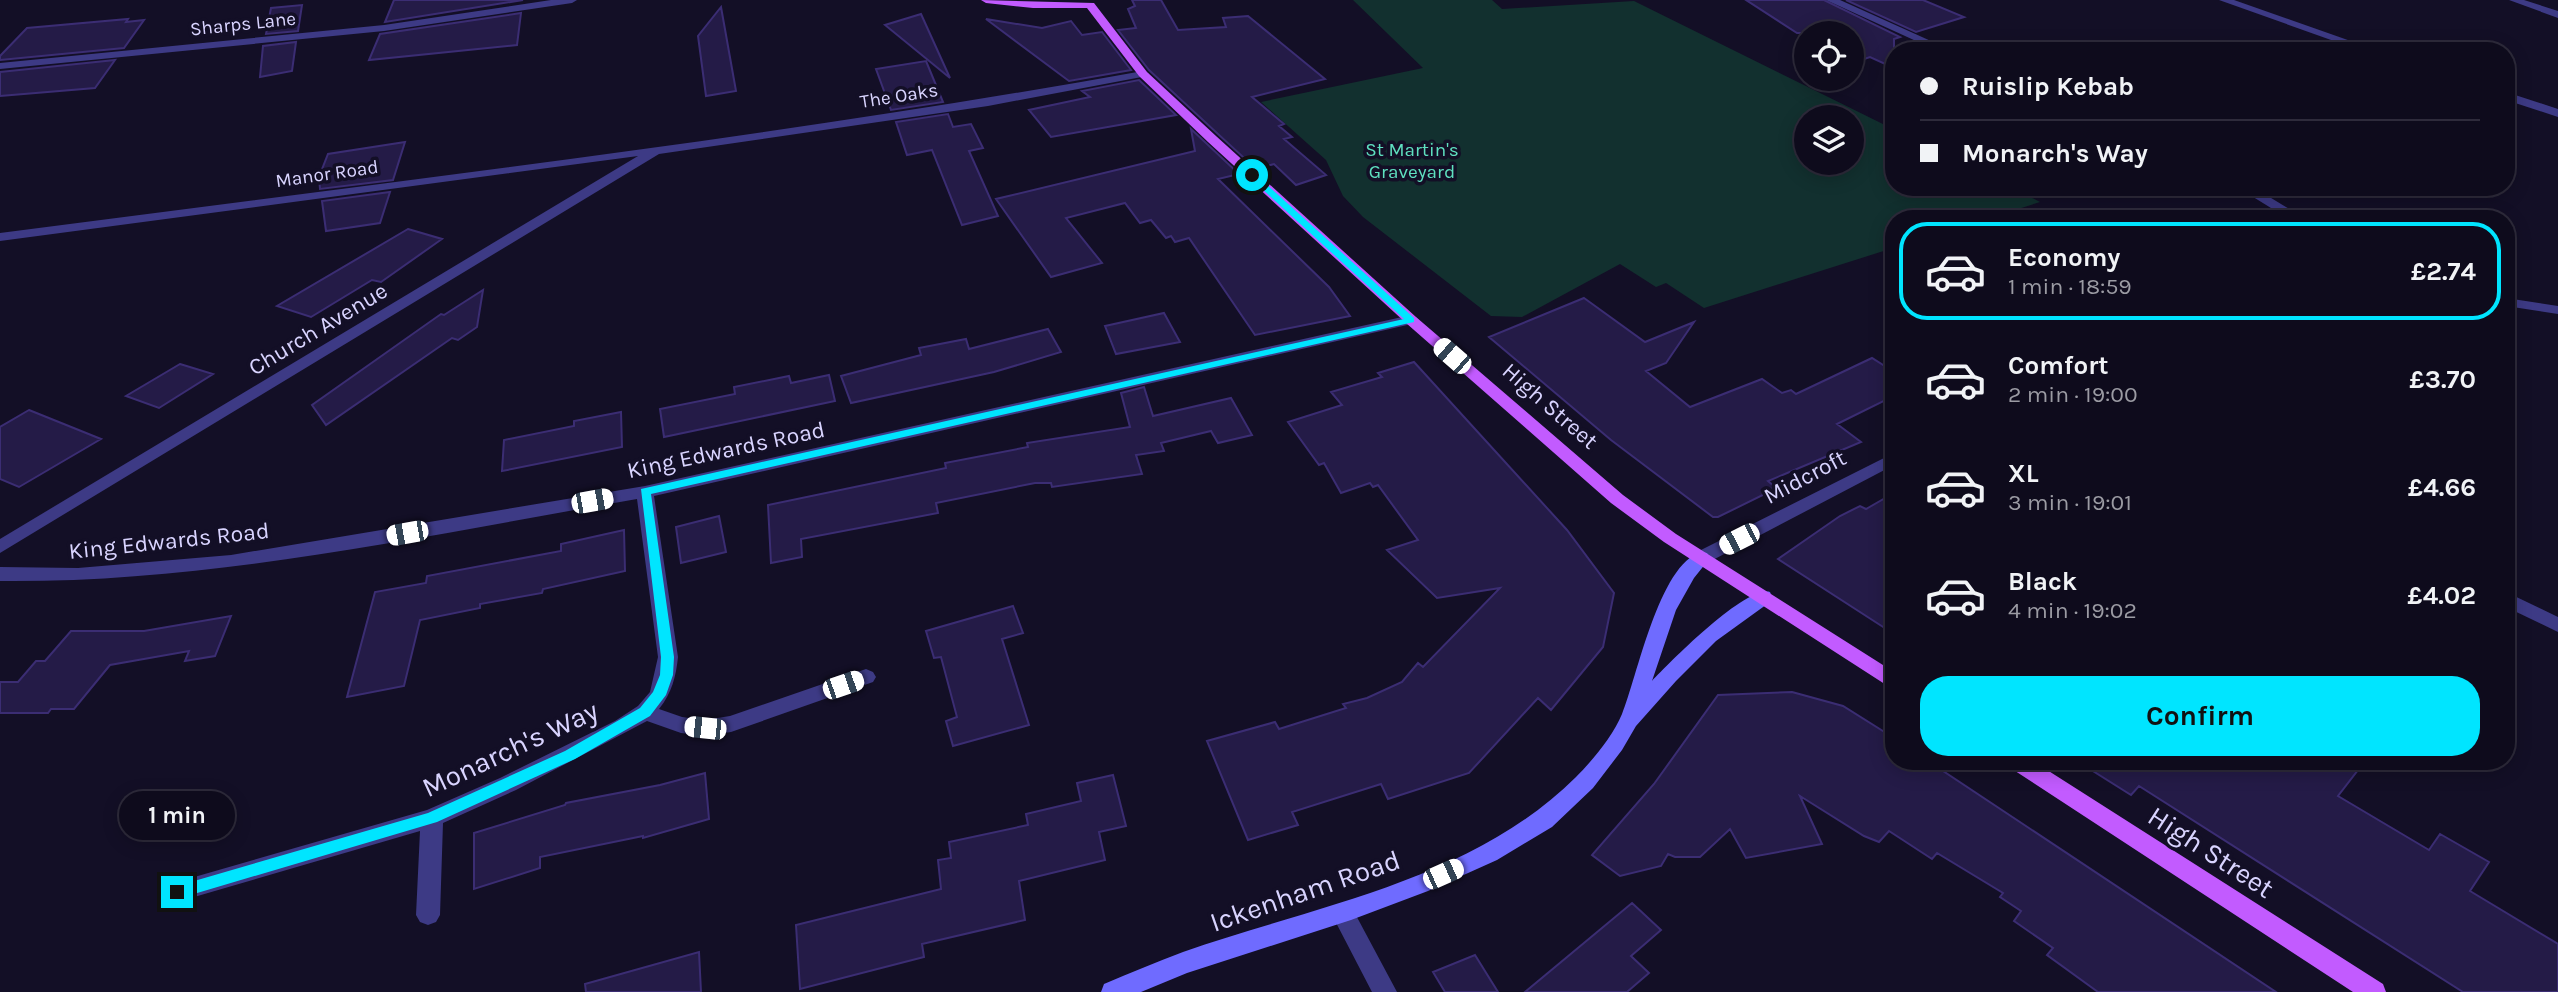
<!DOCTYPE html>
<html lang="en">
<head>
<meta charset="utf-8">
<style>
  :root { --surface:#0e0b1c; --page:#1c1929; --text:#f1f3f6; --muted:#9b9ba3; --line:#2e2b3b; --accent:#00e5ff }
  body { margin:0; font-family:Karla,sans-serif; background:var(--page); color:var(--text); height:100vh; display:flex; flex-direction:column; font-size:26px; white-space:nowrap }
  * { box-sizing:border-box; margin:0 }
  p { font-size:23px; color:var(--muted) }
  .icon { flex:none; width:38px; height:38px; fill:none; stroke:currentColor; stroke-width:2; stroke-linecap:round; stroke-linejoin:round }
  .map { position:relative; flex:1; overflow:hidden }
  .sheet { position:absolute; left:1885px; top:210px; width:630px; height:560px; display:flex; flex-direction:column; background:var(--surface); border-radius:28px; box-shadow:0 4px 18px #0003,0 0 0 2px var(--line) }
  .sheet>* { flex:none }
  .top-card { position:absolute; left:1885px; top:42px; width:630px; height:154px; border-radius:28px; box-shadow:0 4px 18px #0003,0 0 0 2px var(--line); display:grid; align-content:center; height:154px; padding:0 35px; background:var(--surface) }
  .tools { position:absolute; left:1794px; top:21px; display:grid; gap:14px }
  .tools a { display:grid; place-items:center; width:70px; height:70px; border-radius:50%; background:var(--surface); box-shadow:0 4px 18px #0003,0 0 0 2px var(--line); font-size:35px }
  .end { position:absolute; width:32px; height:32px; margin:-16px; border:9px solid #00e5ff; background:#111; box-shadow:0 0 0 4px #111 }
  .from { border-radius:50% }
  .bubble { position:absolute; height:49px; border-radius:24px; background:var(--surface); box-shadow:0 4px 18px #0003,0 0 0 2px var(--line); font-size:23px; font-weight:700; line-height:49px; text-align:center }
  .car { position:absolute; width:21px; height:42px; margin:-21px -10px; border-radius:9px; box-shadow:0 0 5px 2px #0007; background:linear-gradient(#fff 24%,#345 0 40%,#fff 0 76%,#345 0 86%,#fff 0) }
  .top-card b { display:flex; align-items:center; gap:24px; height:66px; font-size:26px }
  .top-card b+b { border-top:2px solid var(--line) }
  .top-card i { width:18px; height:18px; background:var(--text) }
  ul { padding:12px 0 0; list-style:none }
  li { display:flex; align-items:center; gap:21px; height:98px; margin:0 14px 10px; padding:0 21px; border:4px solid transparent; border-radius:28px }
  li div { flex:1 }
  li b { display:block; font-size:26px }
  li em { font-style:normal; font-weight:700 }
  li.on { border-color:var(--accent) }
  li>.icon { width:63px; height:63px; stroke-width:1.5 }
  .cta { display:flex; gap:14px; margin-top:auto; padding:14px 35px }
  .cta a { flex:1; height:80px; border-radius:28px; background:var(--accent); color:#111; font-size:28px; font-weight:700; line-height:80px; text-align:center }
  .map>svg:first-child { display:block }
  .green { fill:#12302f; fill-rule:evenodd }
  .building { fill:#241b47; stroke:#3b2d73; stroke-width:2 }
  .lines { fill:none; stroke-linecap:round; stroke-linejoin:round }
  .minor { fill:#3d3a85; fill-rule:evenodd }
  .secondary { fill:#6f6bff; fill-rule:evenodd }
  .primary { fill:#c25bff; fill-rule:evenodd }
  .route { fill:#00e5ff }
  .labels { text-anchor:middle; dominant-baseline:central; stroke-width:7; stroke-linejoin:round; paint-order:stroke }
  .far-street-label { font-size:19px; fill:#d9d4ff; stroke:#130f26 }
  .far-park-label { font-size:19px; fill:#5fe0c0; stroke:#130f26 }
  .street-label { font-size:23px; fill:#d9d4ff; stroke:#130f26 }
  .near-street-label { font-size:28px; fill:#d9d4ff; stroke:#130f26 }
</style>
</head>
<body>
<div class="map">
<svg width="2558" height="992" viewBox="0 0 2558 992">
  <rect width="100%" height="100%" fill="#130f26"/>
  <!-- green -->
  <path class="green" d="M1353,0H1492L1502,9L1634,1L1893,129L1894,187H2011L2040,202L1987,219H1894L1893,248L1704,308L1666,283L1656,287L1620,264L1522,317L1491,316L1363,217L1343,196L1326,160L1261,102L1423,68ZM1806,117H1852V163H1806Z"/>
  <!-- building -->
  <path class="building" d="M394,0H523L385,22Z
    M1132,0H1161L1178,30L1226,27L1223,18L1248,16L1325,79L1252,97L1284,124L1279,126L1292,137L1284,139L1326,175L1296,185L1274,164L1256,169L1218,134L1149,70L1118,30L1136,28L1128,9L1135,6Z
    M1746,0H1824L1900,37L1894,39V68L1870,57L1852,63V33H1797Z
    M1846,0H1923L1964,17L1916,32Z
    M302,5L298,31L266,34L271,8Z
    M721,7L736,91L706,96L698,36Z
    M521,13L517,45L369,60L380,34Z
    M921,14L950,78L885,25Z
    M128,19L126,22L144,20L124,48L0,60V56L27,28Z
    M986,19L1042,28L1071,21L1082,35L1102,32L1131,70L1069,81Z
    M296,42L292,71L260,77L263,46Z
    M115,60L95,88L0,96V72Z
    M926,61L943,102L891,110L876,69Z
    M1139,80L1176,115L1051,137L1029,110L1090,97L1082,91Z
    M948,114L953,127L971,124L983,148L969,151L998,216L962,225L932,150L907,155L896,122Z
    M1191,129L1239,174L1218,179L1329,287L1350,316L1255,335L1189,238L1175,242L1171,236L1166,238L1151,220L1140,223L1125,203L1066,218L1102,263L1051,277L996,199L1195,151Z
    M405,142L393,180L320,189L319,177L328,154Z
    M390,192L380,223L326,231L322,201Z
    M408,229L442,239L381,282L372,280L311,317L277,306Z
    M483,290L477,327L458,340L452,338L326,425L312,405L441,314L444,315Z
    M1584,298L1645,342L1694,322L1666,363L1646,371L1690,407L1762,379L1782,393L1791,390L1796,394L1872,358L1894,372V396L1837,424L1861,442L1768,481L1775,487L1771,489L1773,490L1718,517H1713L1611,440L1489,337Z
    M1164,313L1180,342L1116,354L1105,326Z
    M1048,329L1061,352L994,372L851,403L841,376L921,355L919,348L966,339L969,349Z
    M1414,362L1567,530L1614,593L1603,647L1551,710L1538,698L1469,773L1388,799L1381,784L1292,812L1298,825L1248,840L1207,741L1275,722L1279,729L1346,708L1343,704L1367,698L1402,682L1418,663L1423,667L1500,588L1437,598L1387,550L1418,540L1378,485L1373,487L1370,483L1341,493L1324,463L1319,465L1288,422L1342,405L1331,392L1382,377L1378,373Z
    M180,364L213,374L159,408L126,396Z
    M829,375L835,401L664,437L660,409L735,394L734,387L789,376L791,383Z
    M1144,387L1153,416L1231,398L1252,435L1218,443L1211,431L1161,443L1164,451L1136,455L1142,474L1052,487L1051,483H1035L936,503L938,513L801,539L802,557L771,563L768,505L946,468L945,463L1028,447L1027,443L1130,427L1121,393Z
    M29,410L101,439L19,487L0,479V427Z
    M621,412L622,447L502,471L504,440L574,426V421Z
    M1894,493V634L1778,559L1840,516L1860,506L1866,509Z
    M719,516L726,552L681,563L676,527Z
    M624,530L625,571L543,589L542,593L480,604V608L420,620L404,686L347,697L375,592L426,583L427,576L561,551V544Z
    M1013,606L1023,633L1002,639L1029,725L953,746L946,721L957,717L941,657L934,658L926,631Z
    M231,616L215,656L185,661L189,651L110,665L74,709H51L48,713H0V682H18L36,661H45L71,631H144Z
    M1792,692L1843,706L1894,738V761H1928L2276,992H2098L2047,955L2053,948L2014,921L2021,911L2000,897L2003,893L1937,853L1932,859L1889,831L1879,842L1864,836L1800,796L1822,844L1746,858L1730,829L1700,857H1675L1668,854L1661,866L1620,876L1592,855L1654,784L1718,695Z
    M2077,761H2365L2338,796L2429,850L2440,834L2489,862L2470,891L2558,944V992H2463L2139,786L2131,795Z
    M705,773L709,819L643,838V836L540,857V868L474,889V833L565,805L566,803L660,785Z
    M1113,775L1126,826L1099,832L1105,860L1019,881L1025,920L922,944L924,957L800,989L796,925L941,889L938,860L951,858L949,842L1028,825L1026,814L1081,801L1077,783Z
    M1632,903L1661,930L1631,956L1649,973L1627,992H1525Z
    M699,952L701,992H586L585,984Z
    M1475,955L1498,992H1445L1433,972Z"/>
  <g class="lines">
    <!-- minor -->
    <path class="minor" d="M551,0H577L572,3L384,31L0,69V63L384,25Z
      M1826,0H1840L1953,51H1938Z
      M2219,0H2234L2379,51H2362Z
      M2509,0H2524L2558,11V18Z
      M1143,71L1149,74L1147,76L988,106L659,154L0,553V539L638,156L0,241V233C381,183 764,139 1143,71Z
      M2506,92L2558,109V117L2506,100Z
      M2237,187H2253L2306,219H2289Z
      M2506,298L2558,306V314L2506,306Z
      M1411,315L1416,317L1419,320L1416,323L654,496L678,657C676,676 672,693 659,709L682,717L705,720L730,716L866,669L873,672L876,677L873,682L731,732L705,736L681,733L647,721L516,790L443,823L440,915L436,922L428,925L420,922L416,915L420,831L177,902L169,899L165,892L169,885L177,882L427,810L500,778L615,721L638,706L650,692L658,657L637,499C427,535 214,583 0,581V567L78,568L231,555L645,486Z
      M1894,453V465L1707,563H1695L1692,558L1695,553Z
      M2506,592L2558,617V632L2506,607Z
      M1343,903L1351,906L1397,992H1372L1331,913L1335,906Z"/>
    <!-- secondary -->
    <path class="secondary" d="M1701,552L1707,553L1710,558L1694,578L1676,610L1652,681C1670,662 1746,585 1770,592L1772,597L1770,602L1716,641L1676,681L1636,726L1622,750L1593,788L1552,827L1497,860L1428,891L1351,920L1187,973L1141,992H1101L1104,984C1130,973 1156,962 1183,952C1317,905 1471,881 1576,777C1592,761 1613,736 1622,714C1637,678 1659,564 1701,552Z"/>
    <!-- primary -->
    <path class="primary" d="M981,0L1094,3L1147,72L1216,136L1416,317L1623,495L1676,534L1894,672V690L1664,542L1611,503L1406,323L1208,142L1139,76L1087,8H1033L986,3Z
      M2006,761H2033L2383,984L2386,992H2353L2009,767Z"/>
  </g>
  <!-- route -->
  <path class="route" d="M1249,174H1255L1414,318V322L651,494L674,657L673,675L666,695L650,716L575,759L437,822L177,899L172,897L170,892L177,886L428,813L565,751L640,708L653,692L660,675L661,657L641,489L1404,319L1249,177Z"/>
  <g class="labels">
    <!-- far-street labels -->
    <g class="far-street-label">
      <text transform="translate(243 24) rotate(-6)">Sharps Lane</text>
      <text transform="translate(899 96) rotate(-9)">The Oaks</text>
      <text transform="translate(327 174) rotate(-8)">Manor Road</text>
    </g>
    <!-- far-park labels -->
    <g class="far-park-label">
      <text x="1412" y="150">St Martin's<tspan x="1412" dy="22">Graveyard</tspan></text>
    </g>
    <!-- street labels -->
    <g class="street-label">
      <text transform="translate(318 329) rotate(-31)">Church Avenue</text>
      <text transform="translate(1550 406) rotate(41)">High Street</text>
      <text transform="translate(726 450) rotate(-12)">King Edwards Road</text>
      <text transform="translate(1805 477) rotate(-28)">Midcroft</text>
      <text transform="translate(169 541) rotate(-6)">King Edwards Road</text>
    </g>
    <!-- near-street labels -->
    <g class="near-street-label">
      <text transform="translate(510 749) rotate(-25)">Monarch's Way</text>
      <text transform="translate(2211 852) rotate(33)">High Street</text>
      <text transform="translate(1305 891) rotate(-19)">Ickenham Road</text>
    </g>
  </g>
</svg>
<div class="tools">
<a><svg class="icon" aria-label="locate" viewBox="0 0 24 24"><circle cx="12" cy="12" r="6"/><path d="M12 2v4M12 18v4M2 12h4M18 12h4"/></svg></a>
<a><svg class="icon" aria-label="layers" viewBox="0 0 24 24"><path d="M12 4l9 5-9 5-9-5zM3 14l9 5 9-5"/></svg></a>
</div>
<i class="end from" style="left:1252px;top:175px"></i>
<i class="end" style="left:177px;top:892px"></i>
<div class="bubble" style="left:119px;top:791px;width:116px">1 min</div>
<i class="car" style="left:1452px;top:356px;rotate:311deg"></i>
<i class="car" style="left:592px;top:501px;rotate:80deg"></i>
<i class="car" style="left:407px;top:533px;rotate:260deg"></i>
<i class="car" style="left:1739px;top:539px;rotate:243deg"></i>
<i class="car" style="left:843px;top:685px;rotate:71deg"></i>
<i class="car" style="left:705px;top:728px;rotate:276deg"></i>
<i class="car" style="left:1443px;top:874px;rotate:66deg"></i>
<div class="top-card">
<b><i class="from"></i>Ruislip Kebab</b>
<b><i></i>Monarch's Way</b>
</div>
<section class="sheet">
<ul>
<li class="on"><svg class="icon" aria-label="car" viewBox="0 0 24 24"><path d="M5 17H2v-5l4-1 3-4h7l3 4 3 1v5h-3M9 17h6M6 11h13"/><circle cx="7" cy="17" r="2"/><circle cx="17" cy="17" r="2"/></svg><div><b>Economy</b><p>1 min · 18:59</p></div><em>£2.74</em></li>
<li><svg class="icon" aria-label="car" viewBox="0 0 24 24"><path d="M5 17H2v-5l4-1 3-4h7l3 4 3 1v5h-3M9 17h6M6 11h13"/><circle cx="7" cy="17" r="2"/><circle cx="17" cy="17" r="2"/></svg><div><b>Comfort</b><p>2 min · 19:00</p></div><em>£3.70</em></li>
<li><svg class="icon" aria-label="car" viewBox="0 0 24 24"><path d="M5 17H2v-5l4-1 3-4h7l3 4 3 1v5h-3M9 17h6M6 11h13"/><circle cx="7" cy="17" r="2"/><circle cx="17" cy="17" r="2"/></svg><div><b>XL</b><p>3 min · 19:01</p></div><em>£4.66</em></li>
<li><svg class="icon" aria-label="car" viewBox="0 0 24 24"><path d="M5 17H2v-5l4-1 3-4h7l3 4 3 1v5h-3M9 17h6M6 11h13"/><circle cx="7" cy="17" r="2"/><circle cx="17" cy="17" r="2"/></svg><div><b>Black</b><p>4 min · 19:02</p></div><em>£4.02</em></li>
</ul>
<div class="cta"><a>Confirm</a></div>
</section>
</div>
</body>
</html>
